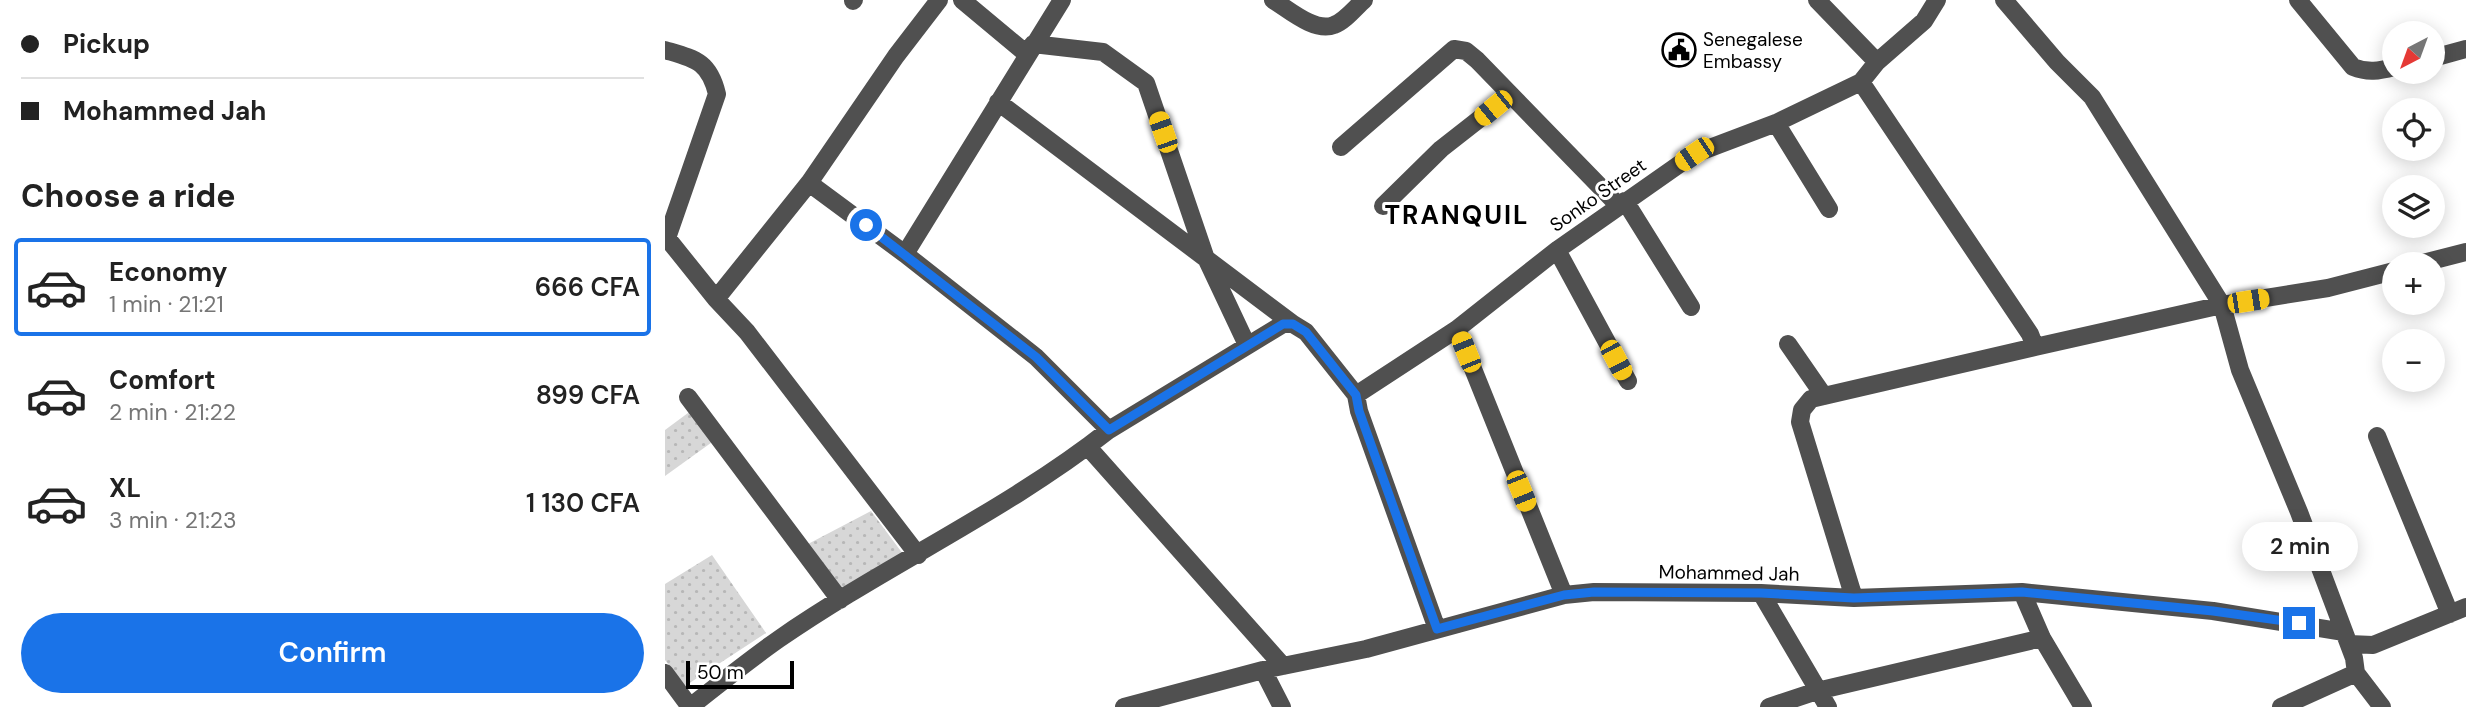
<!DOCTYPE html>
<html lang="en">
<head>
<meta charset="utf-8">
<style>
  :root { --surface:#fff; --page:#f2f2f2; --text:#222; --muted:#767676; --line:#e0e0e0; --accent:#1a73e8 }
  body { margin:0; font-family:"DM Sans",sans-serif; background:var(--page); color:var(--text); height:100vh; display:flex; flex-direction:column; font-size:26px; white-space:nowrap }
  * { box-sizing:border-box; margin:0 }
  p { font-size:23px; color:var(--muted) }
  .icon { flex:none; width:38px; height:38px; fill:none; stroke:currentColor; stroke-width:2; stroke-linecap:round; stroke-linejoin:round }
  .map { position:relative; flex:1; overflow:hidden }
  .sheet { display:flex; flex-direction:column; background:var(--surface); width:665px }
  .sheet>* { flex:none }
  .hud { display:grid; align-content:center; height:154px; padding:0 21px; background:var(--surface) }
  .needle { width:46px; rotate:221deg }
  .tools { position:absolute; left:1717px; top:21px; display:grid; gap:14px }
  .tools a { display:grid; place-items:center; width:63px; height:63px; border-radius:50%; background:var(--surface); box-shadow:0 4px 18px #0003; font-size:35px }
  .scale { position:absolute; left:21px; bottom:18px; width:108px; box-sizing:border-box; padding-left:7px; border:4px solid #000; border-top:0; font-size:19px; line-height:24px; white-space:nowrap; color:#000; -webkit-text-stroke:5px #fff; paint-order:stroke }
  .end { position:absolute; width:32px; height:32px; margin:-16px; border:9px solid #1a73e8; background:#fff; box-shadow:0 0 0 4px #fff }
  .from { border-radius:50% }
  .bubble { position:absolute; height:49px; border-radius:24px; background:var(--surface); box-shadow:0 4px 18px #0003; font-size:23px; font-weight:600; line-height:49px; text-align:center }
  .car { position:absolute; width:21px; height:42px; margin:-21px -10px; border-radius:9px; box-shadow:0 0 5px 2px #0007; background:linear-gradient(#f5c518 24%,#345 0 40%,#f5c518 0 76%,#345 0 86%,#f5c518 0) }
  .hud b { display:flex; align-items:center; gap:24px; height:66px; font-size:26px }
  .hud b+b { border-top:2px solid var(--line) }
  .hud i { width:18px; height:18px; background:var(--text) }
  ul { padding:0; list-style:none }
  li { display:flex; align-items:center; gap:21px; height:98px; margin:0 14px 10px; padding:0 7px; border:4px solid transparent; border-radius:7px }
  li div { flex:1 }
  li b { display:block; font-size:26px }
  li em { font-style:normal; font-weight:600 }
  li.on { border-color:var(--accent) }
  li>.icon { width:63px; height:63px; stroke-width:1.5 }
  h2 { padding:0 21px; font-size:32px; line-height:84px }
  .primary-button { display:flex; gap:14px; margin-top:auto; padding:14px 21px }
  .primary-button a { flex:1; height:80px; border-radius:42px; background:var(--accent); color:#fff; font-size:28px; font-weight:600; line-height:80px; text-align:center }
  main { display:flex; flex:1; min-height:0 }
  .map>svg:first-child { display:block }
  .grass { fill:url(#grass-dots) }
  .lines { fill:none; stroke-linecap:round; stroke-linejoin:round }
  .minor { stroke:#505050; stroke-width:18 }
  .route { stroke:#1a73e8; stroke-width:9 }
  .labels { text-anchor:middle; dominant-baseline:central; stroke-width:6; stroke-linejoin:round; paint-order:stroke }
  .poi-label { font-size:19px; fill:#000; stroke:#fff; text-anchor:start }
  .street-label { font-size:19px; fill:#000; stroke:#fff }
  .district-label { font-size:26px; font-weight:bold; letter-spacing:2px; fill:#000; stroke:#fff }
</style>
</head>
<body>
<main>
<section class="sheet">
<div class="hud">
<b><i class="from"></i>Pickup</b>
<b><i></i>Mohammed Jah</b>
</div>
<h2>Choose a ride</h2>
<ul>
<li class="on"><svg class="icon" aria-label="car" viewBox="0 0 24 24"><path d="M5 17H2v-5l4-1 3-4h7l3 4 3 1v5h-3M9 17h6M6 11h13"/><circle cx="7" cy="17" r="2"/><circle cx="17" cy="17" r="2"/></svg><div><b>Economy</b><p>1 min · 21:21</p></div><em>666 CFA</em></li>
<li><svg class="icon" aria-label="car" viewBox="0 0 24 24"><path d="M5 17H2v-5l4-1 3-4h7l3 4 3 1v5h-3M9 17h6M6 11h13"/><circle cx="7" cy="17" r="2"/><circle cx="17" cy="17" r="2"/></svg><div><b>Comfort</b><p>2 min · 21:22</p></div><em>899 CFA</em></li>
<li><svg class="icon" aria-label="car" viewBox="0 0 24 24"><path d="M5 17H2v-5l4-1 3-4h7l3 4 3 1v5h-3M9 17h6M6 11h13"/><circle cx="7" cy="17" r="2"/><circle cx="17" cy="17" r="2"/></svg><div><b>XL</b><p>3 min · 21:23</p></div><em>1 130 CFA</em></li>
</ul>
<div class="primary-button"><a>Confirm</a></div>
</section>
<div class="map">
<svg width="1801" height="707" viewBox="0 0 1801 707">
  <defs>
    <pattern id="grass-dots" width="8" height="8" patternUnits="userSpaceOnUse" patternTransform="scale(1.75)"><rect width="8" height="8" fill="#d7d7d7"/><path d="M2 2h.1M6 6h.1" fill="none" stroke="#b7b7b7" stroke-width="1.8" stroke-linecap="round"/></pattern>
  </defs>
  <rect width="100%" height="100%" fill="#fff"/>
  <!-- grass -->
  <path class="grass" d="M27,410L50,440L0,476V430Z
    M206,511L241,558L177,589L143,544Z
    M47,555L101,633L20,686L0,660V584Z"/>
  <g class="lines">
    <!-- minor -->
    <path class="minor" d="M297,0L363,55
      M608,0C623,9 650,33 669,25C680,21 690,8 699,0
      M1152,0L1212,62
      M1339,0L1392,62L1427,97L1557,305L1575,370L1634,512L1689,658L1691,673L1717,707
      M1633,0L1688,67C1703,73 1714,71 1729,67
      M188,1L189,0
      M368,44L438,52L481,83L540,256L582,345
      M0,50C30,59 44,61 52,94L2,238L51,299L82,332L253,555
      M1768,58L1801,49
      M333,102L628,324
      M1111,123L1164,209
      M676,147L789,49L801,51L812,60L953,205
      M144,183L240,254L371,357L444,430
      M960,201L1026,307
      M718,206L776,149L845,95
      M892,250L963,381
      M240,254L397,0
      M1754,264L1801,252
      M51,299L144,183L231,56L274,0
      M792,329L899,595
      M1123,344L1159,396
      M1370,347L1557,305L1663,288L1729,271
      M691,395L792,329L892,250L1029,154L1111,123L1196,82L1212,62L1259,21L1272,0
      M23,397L175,600
      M1712,436L1785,614
      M423,447L618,666
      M1357,592L1377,638L1418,707
      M1096,593L1163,707
      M1189,598L1135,422L1137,410L1146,399L1370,347L1365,334L1196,82
      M1684,644L1708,645L1801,607
      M598,670L617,707
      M0,673L25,707
      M25,707C54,684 84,660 114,639C221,565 341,511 444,430L618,324H628L641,332L691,395L694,411L772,629
      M459,707L598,670L701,649L899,595L929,592L1096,593L1189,598L1357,592L1548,611L1679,632
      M1104,707L1152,691L1377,638
      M1616,707L1691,673"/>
  </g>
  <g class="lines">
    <!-- route -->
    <path class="route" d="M201,225L371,357L444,430L618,324H628L641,332L691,395L694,411L772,629L899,595L929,592L1096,593L1189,598L1357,592L1548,611L1634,623"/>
  </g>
  <!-- icons -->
  <defs>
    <symbol id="civic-ring" viewBox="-11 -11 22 22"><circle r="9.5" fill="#fff" stroke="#000" stroke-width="1.5"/><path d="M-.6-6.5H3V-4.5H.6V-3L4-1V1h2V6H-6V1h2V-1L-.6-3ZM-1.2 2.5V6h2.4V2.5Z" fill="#000"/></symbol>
  </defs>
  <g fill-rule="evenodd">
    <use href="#civic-ring" x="995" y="31" width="38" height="38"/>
  </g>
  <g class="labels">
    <!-- poi labels -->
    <g class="poi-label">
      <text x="1038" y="39">Senegalese<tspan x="1038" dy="22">Embassy</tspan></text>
    </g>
    <!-- street labels -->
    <g class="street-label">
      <text transform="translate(933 195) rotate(-35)">Sonko Street</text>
      <text transform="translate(1064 573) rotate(1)">Mohammed Jah</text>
    </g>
    <!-- district labels -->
    <g class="district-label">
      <text x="792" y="215">TRANQUIL</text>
    </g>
  </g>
</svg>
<div class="tools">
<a><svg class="needle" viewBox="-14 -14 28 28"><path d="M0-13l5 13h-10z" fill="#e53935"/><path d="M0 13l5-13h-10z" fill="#767676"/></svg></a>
<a><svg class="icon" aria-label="locate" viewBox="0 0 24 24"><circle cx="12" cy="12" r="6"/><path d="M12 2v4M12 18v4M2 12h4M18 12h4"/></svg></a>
<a><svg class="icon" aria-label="layers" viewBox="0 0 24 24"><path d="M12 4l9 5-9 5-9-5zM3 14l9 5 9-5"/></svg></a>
<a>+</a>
<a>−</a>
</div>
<div class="scale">50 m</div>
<i class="end from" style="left:201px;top:225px"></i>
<i class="end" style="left:1634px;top:623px"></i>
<div class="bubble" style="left:1577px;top:522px;width:116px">2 min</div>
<i class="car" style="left:828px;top:108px;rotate:231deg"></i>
<i class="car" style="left:498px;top:132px;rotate:341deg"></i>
<i class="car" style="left:1029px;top:154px;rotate:236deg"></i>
<i class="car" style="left:1583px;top:301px;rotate:81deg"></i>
<i class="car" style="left:801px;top:352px;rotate:338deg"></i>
<i class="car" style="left:951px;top:360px;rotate:152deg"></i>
<i class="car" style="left:856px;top:491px;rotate:158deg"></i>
</div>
</main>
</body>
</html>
